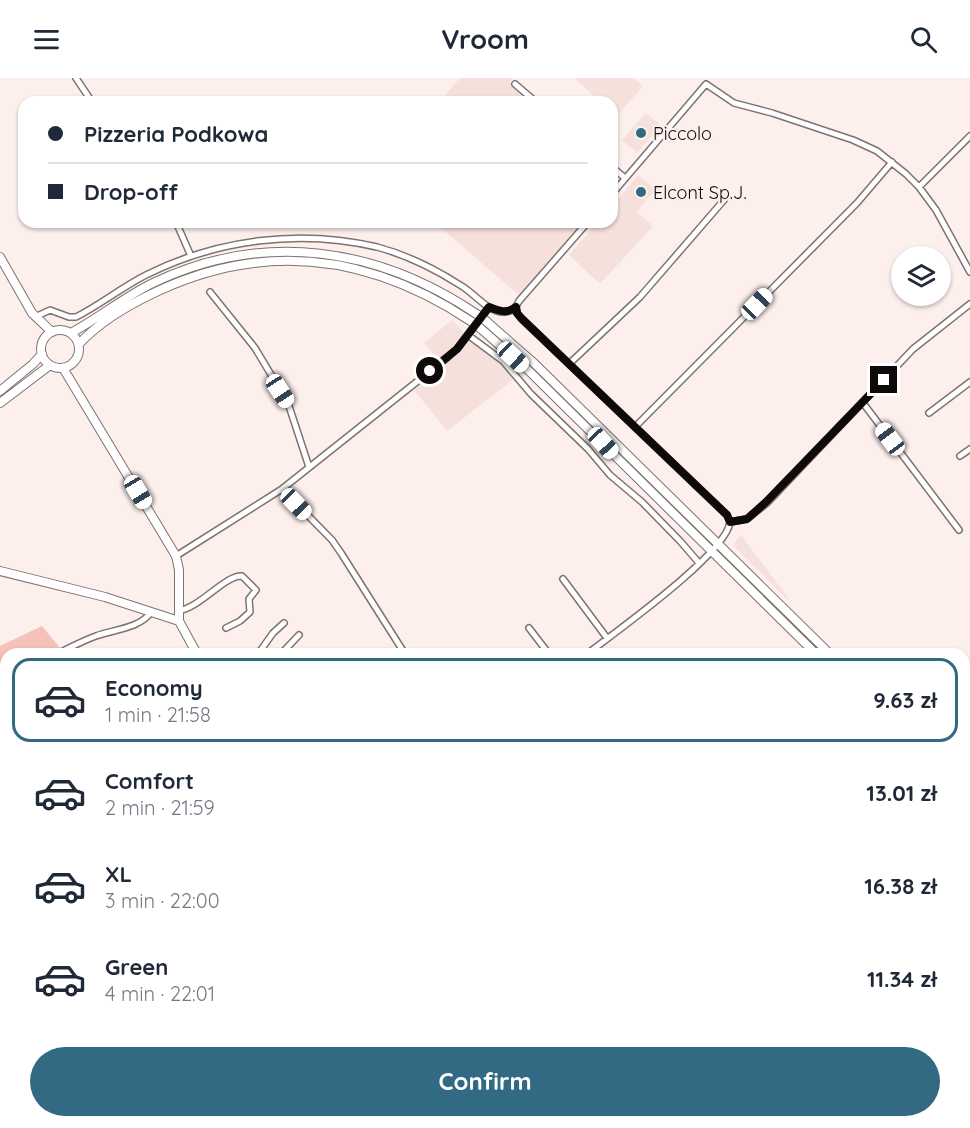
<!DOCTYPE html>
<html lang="en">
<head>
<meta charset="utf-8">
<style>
  :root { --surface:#fff; --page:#f2f2f3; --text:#1f2937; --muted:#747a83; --line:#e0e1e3; --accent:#326a84 }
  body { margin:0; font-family:Quicksand,sans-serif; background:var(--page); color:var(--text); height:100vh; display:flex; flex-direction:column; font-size:22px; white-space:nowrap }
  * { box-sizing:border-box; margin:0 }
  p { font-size:20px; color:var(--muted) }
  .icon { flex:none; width:33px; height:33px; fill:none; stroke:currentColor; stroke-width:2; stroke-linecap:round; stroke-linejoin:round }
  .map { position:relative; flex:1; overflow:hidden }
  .drawer { position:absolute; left:0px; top:570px; width:970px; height:480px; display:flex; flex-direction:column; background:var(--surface); border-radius:18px 18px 0 0; box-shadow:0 2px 4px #0004 }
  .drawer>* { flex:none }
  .banner { position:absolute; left:18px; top:18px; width:600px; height:132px; border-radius:18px; box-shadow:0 2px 4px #0004; display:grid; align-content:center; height:132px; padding:0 30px; background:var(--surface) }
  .tools { position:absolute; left:891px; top:168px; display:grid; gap:12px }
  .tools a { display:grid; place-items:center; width:60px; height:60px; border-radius:50%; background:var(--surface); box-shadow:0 2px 4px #0004; font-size:30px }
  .end { position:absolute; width:27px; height:27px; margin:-14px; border:8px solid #0e0a09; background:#fff; box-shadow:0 0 0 3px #fff }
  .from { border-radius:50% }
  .car { position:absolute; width:18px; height:36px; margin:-18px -9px; border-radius:8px; box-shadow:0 0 4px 2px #0007; background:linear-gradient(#fff 24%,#345 0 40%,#fff 0 76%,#345 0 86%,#fff 0) }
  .banner b { display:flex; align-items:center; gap:21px; height:57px; font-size:22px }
  .banner b+b { border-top:2px solid var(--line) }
  .banner i { width:15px; height:15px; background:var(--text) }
  ul { padding:10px 0 0; list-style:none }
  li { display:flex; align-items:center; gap:18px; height:84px; margin:0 12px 9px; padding:0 18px; border:3px solid transparent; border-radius:18px }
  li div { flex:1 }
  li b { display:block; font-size:22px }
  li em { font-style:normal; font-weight:700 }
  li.on { border-color:var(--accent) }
  li>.icon { width:54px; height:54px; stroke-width:1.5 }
  .button { display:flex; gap:12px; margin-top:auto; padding:12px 30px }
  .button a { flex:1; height:69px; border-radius:36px; background:var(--accent); color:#fff; font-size:24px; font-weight:700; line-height:69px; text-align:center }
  header { display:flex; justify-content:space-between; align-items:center; height:78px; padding:0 30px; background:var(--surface); font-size:27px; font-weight:700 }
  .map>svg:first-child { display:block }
  .built { fill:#f5e0dc }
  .green { fill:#f4c2b8 }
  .water { fill:#b7887e }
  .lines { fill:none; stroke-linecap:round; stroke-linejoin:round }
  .street-casing { stroke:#7e7370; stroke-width:8 }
  .secondary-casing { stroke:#7e7370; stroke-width:10 }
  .street { stroke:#fff; stroke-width:5 }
  .secondary { stroke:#fff; stroke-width:8 }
  .secondary-bridge-casing { stroke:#7e7370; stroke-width:10; stroke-linecap:butt }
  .secondary-bridge { stroke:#fff; stroke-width:8 }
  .route { stroke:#0e0a09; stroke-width:8 }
  .poi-dot { fill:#326a84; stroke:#fcefec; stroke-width:2 }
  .labels { text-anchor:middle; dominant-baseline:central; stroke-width:4.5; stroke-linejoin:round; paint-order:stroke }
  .poi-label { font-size:18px; fill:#0e0a09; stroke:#fcefec; text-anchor:start }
</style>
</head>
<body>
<header><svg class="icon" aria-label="menu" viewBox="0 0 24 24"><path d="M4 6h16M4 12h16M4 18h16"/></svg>Vroom<svg class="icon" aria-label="search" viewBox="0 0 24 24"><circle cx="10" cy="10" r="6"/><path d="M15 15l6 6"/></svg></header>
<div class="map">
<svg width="970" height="1050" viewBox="0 0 970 1050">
  <rect width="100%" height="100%" fill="#fcefec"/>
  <!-- built -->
  <path class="built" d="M460,0H513L509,5L531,24H439Z
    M574,0H633L643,8L617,38L612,34V24H601Z
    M646,35L661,47L637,75L622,62Z
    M638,97L655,111L637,134L653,148L600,206L569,177L598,144H612V129Z
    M434,144H584L520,218Z
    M452,242L473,265L492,277L502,286L514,301L447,353L414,312L444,288L424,265Z
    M741,457L789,521L788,522L733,467Z
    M620,1044H838L849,1050H605Z"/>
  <!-- green -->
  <path class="green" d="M42,548L64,575L6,576V603L0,606V568Z
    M0,606L6,616V764L0,763Z"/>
  <!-- water -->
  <path class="water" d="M498,1044H579L564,1050H455Z"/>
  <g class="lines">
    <defs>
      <path id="street" d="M76,0L92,24
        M515,6L536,24
        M612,89L625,100
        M919,109L970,58
        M612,116L706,6L734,25L772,35L853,62L877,73L906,96L919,109L936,132L970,194
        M176,144L191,178
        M210,214L255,270L288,325L309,389
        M516,229L517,235L521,240L727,437L730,444C727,475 614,555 587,576
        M35,239L50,232L69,239H76C100,227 122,209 146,197C218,161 300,151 377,169C407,177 435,191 460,207C473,214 487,233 502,234C511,235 516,230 519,223L588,144
        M468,257L503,283L531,316L588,371L610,397L642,424L681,464L699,485
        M569,286L640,219L724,122
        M863,325L959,452
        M929,335L970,304
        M635,349L857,125L892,84
        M960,378L970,371
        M282,411L332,462L341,475L405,576
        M730,444L747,441L767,425L913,271L970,226
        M176,478L282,411L448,279L457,271L489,229
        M563,501L607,560
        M178,533C200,530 225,497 242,498L256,512L249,521L250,534L240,543L226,550
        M529,550L549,576
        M57,576C69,570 82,563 96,558C112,552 141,550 151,534
        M258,576L273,555L284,545
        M281,576L299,557
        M964,696L970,695
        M0,1012L6,1015
        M63,1044L75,1050"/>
      <path id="secondary" d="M0,179L32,235L52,254
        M486,243L535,286L830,576
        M480,250L528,292L816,576
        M41 271a19 19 0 1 1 38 0a19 19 0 1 1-38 0Z
        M71,255C99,240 124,219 153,205C264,152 378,169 478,237
        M79,266C100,243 130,226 158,213C268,162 373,178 472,244
        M63,290L176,478L179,492V543L197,576
        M0,313L33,286L42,276
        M0,325L50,287
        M0,493L105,519L179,543
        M964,668L970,670
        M964,678L970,680
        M412,1050L413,1044"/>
    </defs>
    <!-- street casing -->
    <use href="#street" class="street-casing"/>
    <!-- secondary casing -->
    <use href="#secondary" class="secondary-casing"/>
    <!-- street -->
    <use href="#street" class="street"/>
    <!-- secondary -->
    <use href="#secondary" class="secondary"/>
    <defs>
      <path id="secondary-bridge" d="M478,237L486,243
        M472,244L480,250"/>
    </defs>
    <!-- secondary-bridge casing -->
    <use href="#secondary-bridge" class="secondary-bridge-casing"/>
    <!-- secondary-bridge -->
    <use href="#secondary-bridge" class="secondary-bridge"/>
  </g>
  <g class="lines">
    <!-- route -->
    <path class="route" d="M430,293L457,271L489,229C499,233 507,236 516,229L517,235L521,240L727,437L730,444L747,441L766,424L884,302"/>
  </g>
  <!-- markers -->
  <g class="poi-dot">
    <circle cx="641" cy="55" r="6"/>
    <circle cx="641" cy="114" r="6"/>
  </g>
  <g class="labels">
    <!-- poi labels -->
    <g class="poi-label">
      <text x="653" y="55">Piccolo</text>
      <text x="653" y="114">Elcont Sp.J.</text>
    </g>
  </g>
</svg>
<div class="tools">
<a><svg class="icon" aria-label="layers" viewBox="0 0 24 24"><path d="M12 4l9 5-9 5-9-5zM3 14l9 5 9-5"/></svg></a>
</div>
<i class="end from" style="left:430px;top:293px"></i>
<i class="end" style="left:884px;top:302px"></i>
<i class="car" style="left:757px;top:226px;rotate:44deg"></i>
<i class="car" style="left:513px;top:279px;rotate:133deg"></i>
<i class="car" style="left:280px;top:313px;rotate:147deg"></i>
<i class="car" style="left:890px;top:361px;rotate:323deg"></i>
<i class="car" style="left:603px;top:365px;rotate:137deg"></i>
<i class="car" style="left:138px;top:414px;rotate:149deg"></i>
<i class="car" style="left:296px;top:426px;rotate:136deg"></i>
<div class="banner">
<b><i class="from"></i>Pizzeria Podkowa</b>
<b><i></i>Drop-off</b>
</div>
<section class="drawer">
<ul>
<li class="on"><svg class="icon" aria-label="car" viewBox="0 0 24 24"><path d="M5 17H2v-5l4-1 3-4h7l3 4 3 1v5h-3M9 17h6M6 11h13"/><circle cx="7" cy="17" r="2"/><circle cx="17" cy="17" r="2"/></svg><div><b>Economy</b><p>1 min · 21:58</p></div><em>9.63 zł</em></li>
<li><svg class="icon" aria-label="car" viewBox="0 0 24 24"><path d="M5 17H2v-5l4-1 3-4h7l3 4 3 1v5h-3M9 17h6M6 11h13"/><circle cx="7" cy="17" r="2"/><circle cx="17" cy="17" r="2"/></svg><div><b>Comfort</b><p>2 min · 21:59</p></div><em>13.01 zł</em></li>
<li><svg class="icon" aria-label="car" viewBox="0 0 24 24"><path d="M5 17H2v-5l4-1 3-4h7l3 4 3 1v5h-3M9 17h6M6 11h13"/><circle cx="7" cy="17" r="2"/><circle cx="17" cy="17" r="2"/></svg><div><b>XL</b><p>3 min · 22:00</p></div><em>16.38 zł</em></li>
<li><svg class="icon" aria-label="car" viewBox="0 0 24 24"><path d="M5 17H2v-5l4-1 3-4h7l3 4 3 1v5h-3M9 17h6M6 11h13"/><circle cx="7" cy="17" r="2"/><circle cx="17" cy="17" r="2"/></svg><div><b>Green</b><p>4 min · 22:01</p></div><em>11.34 zł</em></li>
</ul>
<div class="button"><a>Confirm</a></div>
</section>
</div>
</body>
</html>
